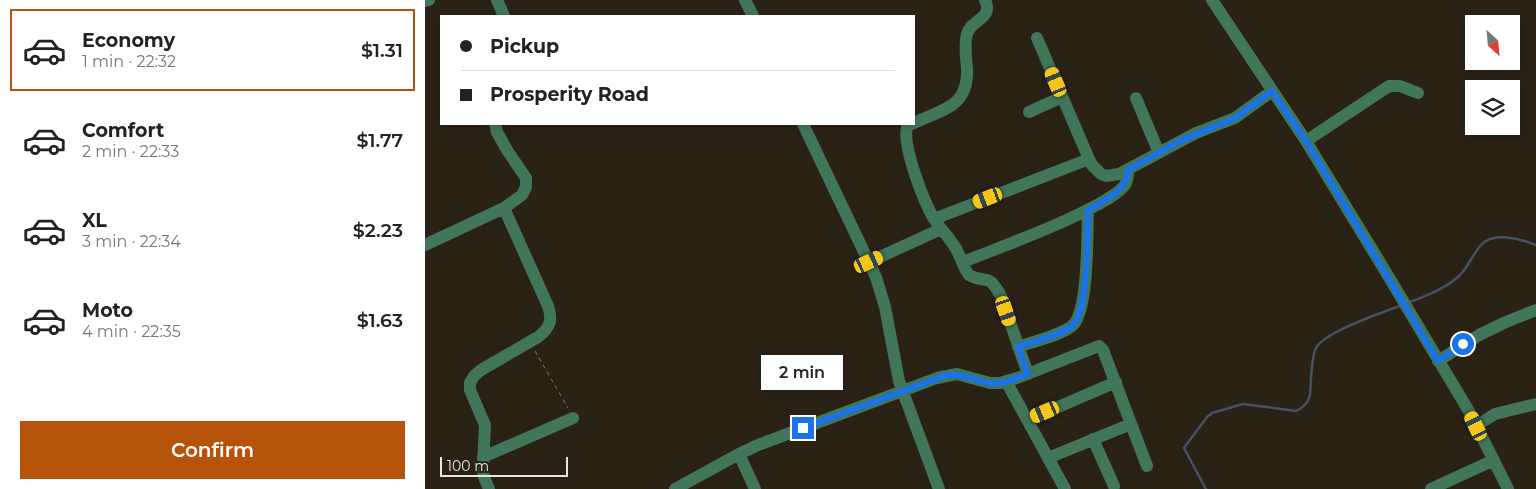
<!DOCTYPE html>
<html lang="en">
<head>
<meta charset="utf-8">
<style>
  :root { --surface:#fff; --page:#f6f6f6; --text:#222; --muted:#767676; --line:#e0e0e0; --accent:#b45309 }
  body { margin:0; font-family:Montserrat,sans-serif; background:var(--page); color:var(--text); height:100vh; display:flex; flex-direction:column; font-size:19px; white-space:nowrap }
  * { box-sizing:border-box; margin:0 }
  p { font-size:16px; color:var(--muted) }
  .icon { flex:none; width:28px; height:28px; fill:none; stroke:currentColor; stroke-width:2; stroke-linecap:round; stroke-linejoin:round }
  .map { position:relative; flex:1; overflow:hidden }
  .side { display:flex; flex-direction:column; background:var(--surface); width:425px }
  .side>* { flex:none }
  .banner { position:absolute; left:15px; top:15px; width:475px; height:110px; border-radius:0px; box-shadow:0 2px 8px #0003; display:grid; align-content:center; height:110px; padding:0 20px; background:var(--surface) }
  .needle { width:32px; rotate:154deg }
  .controls { position:absolute; left:1040px; top:15px; display:grid; gap:10px }
  .controls a { display:grid; place-items:center; width:55px; height:55px; border-radius:0px; background:var(--surface); box-shadow:0 2px 8px #0003; font-size:25px }
  .scale { position:absolute; left:15px; bottom:12px; width:128px; box-sizing:border-box; padding-left:5px; border:2px solid #ece6de; border-top:0; font-size:14px; line-height:18px; white-space:nowrap; color:#ece6de; -webkit-text-stroke:4px #2b2216; paint-order:stroke }
  .end { position:absolute; width:22px; height:22px; margin:-11px; border:6px solid #1a73e8; background:#fff; box-shadow:0 0 0 2px #fff }
  .from { border-radius:50% }
  .bubble { position:absolute; height:35px; border-radius:0px; background:var(--surface); box-shadow:0 2px 8px #0003; font-size:16px; font-weight:600; line-height:35px; text-align:center }
  .car { position:absolute; width:15px; height:30px; margin:-15px -8px; border-radius:6px; box-shadow:0 0 4px 1px #0007; background:linear-gradient(#f5c518 24%,#345 0 40%,#f5c518 0 76%,#345 0 86%,#f5c518 0) }
  .banner b { display:flex; align-items:center; gap:18px; height:48px; font-size:19px }
  .banner b+b { border-top:1px solid var(--line) }
  .banner i { width:12px; height:12px; background:var(--text) }
  ul { padding:9px 0 0; list-style:none }
  li { display:flex; align-items:center; gap:15px; height:82px; margin:0 10px 8px; padding:0 10px; border:2px solid transparent; border-radius:0px }
  li div { flex:1 }
  li b { display:block; font-size:19px }
  li em { font-style:normal; font-weight:600 }
  li.selected { border-color:var(--accent) }
  li>.icon { width:45px; height:45px; stroke-width:1.5 }
  .button { display:flex; gap:10px; margin-top:auto; padding:10px 20px }
  .button a { flex:1; height:58px; border-radius:0px; background:var(--accent); color:#fff; font-size:20px; font-weight:600; line-height:58px; text-align:center }
  main { display:flex; flex:1; min-height:0 }
  .map>svg:first-child { display:block }
  .lines { fill:none; stroke-linecap:round; stroke-linejoin:round }
  .stream { stroke:#475161; stroke-width:2.5 }
  .path { stroke:#827b70; stroke-width:1; stroke-dasharray:4 4; stroke-linecap:butt }
  .minor { stroke:#41765a; stroke-width:12 }
  .route { stroke:#1a73e8; stroke-width:6 }
</style>
</head>
<body>
<main>
<section class="side">
<ul>
<li class="selected"><svg class="icon" aria-label="car" viewBox="0 0 24 24"><path d="M5 17H2v-5l4-1 3-4h7l3 4 3 1v5h-3M9 17h6M6 11h13"/><circle cx="7" cy="17" r="2"/><circle cx="17" cy="17" r="2"/></svg><div><b>Economy</b><p>1 min · 22:32</p></div><em>$1.31</em></li>
<li><svg class="icon" aria-label="car" viewBox="0 0 24 24"><path d="M5 17H2v-5l4-1 3-4h7l3 4 3 1v5h-3M9 17h6M6 11h13"/><circle cx="7" cy="17" r="2"/><circle cx="17" cy="17" r="2"/></svg><div><b>Comfort</b><p>2 min · 22:33</p></div><em>$1.77</em></li>
<li><svg class="icon" aria-label="car" viewBox="0 0 24 24"><path d="M5 17H2v-5l4-1 3-4h7l3 4 3 1v5h-3M9 17h6M6 11h13"/><circle cx="7" cy="17" r="2"/><circle cx="17" cy="17" r="2"/></svg><div><b>XL</b><p>3 min · 22:34</p></div><em>$2.23</em></li>
<li><svg class="icon" aria-label="car" viewBox="0 0 24 24"><path d="M5 17H2v-5l4-1 3-4h7l3 4 3 1v5h-3M9 17h6M6 11h13"/><circle cx="7" cy="17" r="2"/><circle cx="17" cy="17" r="2"/></svg><div><b>Moto</b><p>4 min · 22:35</p></div><em>$1.63</em></li>
</ul>
<div class="button"><a>Confirm</a></div>
</section>
<div class="map">
<svg width="1111" height="489" viewBox="0 0 1111 489">
  <rect width="100%" height="100%" fill="#2b2216"/>
  <g class="lines">
    <!-- stream -->
    <path class="stream" d="M985,302C1003,295 1022,288 1036,274C1044,265 1048,254 1056,245C1068,231 1096,239 1111,245
      M781,489L759,448L782,417L787,413L818,404L871,411C879,407 883,403 885,395C886,383 886,358 891,348C899,332 958,312 975,306"/>
    <!-- path -->
    <path class="path" d="M110,351L143,408"/>
    <!-- minor -->
    <path class="minor" d="M72,0L79,16
      M320,0L328,16
      M787,0L881,141L959,269L1045,413L1083,489
      M0,1L4,0
      M612,38L664,159L667,165L676,174L681,176L694,174L771,133L810,118L847,91
      M711,98L734,153
      M604,112L637,97
      M489,123C518,109 544,107 542,68C541,57 539,44 542,34C546,19 569,19 560,0
      M378,124L451,277L460,307L474,381L514,489
      M486,124L482,127C477,146 499,202 509,219C515,228 522,235 528,244C535,253 537,266 544,275C563,285 562,271 576,296L603,374
      M881,141L964,86H975L993,93
      M509,219L664,159
      M0,245L79,208L97,195L101,187V178L82,150L72,132L70,124
      M444,262L516,229
      M538,262C583,244 629,228 672,205C681,200 693,194 700,185C703,180 703,175 703,170
      M593,347C609,341 634,336 647,326C664,312 662,233 663,210
      M1013,361L1054,335L1081,322L1111,310
      M581,381L640,489
      M603,420L691,382
      M1051,426L1070,414L1111,404
      M668,439L689,486
      M314,454L330,489
      M58,457L148,418
      M623,458L706,424
      M64,489L59,477L58,467L60,425L45,390V383L49,376L56,370L113,337C125,328 128,320 123,306L79,208
      M250,489L314,454L333,445L512,378L532,374L565,383H575L592,378L674,346L678,350L722,466
      M1006,489L1069,460"/>
  </g>
  <g class="lines">
    <!-- route -->
    <path class="route" d="M378,428L522,375C541,373 548,381 565,383C578,385 591,378 603,374L593,347C609,341 634,336 647,326C664,312 662,233 663,210C680,200 703,191 703,170L753,142L810,118L847,91L881,141L1013,361L1038,344"/>
  </g>
</svg>
<div class="controls">
<a><svg class="needle" viewBox="-14 -14 28 28"><path d="M0-13l5 13h-10z" fill="#e53935"/><path d="M0 13l5-13h-10z" fill="#767676"/></svg></a>
<a><svg class="icon" aria-label="layers" viewBox="0 0 24 24"><path d="M12 4l9 5-9 5-9-5zM3 14l9 5 9-5"/></svg></a>
</div>
<div class="scale">100 m</div>
<i class="end from" style="left:1038px;top:344px"></i>
<i class="end" style="left:378px;top:428px"></i>
<div class="bubble" style="left:336px;top:355px;width:82px">2 min</div>
<i class="car" style="left:631px;top:82px;rotate:337deg"></i>
<i class="car" style="left:563px;top:198px;rotate:249deg"></i>
<i class="car" style="left:444px;top:262px;rotate:65deg"></i>
<i class="car" style="left:581px;top:311px;rotate:161deg"></i>
<i class="car" style="left:620px;top:412px;rotate:247deg"></i>
<i class="car" style="left:1051px;top:426px;rotate:334deg"></i>
<div class="banner">
<b><i class="from"></i>Pickup</b>
<b><i></i>Prosperity Road</b>
</div>
</div>
</main>
</body>
</html>
